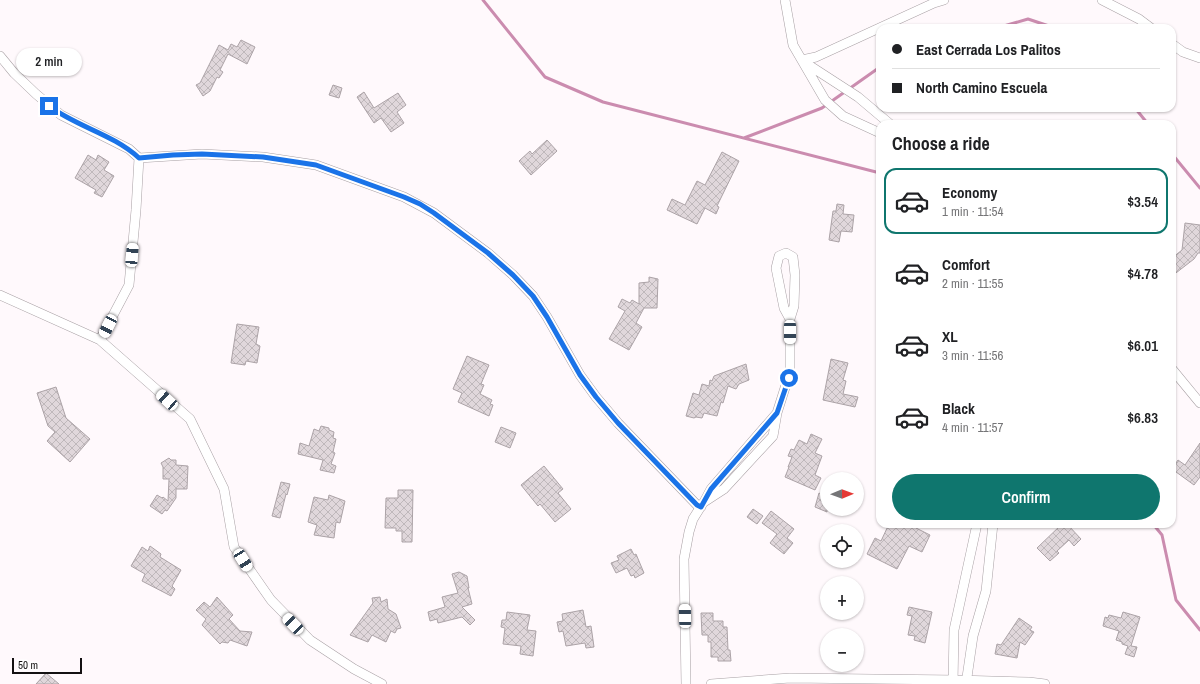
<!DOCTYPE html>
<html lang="en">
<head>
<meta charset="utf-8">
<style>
  :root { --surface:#fff; --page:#f2f2f2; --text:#202124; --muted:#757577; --line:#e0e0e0; --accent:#0f766e }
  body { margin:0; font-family:"Archivo Narrow",sans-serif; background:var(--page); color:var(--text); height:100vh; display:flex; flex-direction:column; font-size:15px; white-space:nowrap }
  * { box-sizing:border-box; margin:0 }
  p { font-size:13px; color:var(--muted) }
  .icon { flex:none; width:22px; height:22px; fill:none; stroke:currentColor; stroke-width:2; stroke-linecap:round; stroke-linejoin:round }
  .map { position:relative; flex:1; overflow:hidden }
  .side { position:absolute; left:876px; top:120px; width:300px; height:408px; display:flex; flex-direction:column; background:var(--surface); border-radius:12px; box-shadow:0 1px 3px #0004 }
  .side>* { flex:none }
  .banner { position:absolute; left:876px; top:24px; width:300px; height:88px; border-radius:12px; box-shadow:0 1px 3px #0004; display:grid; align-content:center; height:88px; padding:0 16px; background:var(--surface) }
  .needle { width:26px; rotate:89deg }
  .controls { position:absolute; left:820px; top:472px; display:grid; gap:8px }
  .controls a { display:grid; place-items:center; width:44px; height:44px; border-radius:50%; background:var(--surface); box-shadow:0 1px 3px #0004; font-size:20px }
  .scale { position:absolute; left:12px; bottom:10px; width:70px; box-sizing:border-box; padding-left:4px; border:2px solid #141112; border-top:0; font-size:11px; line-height:14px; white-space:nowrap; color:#141112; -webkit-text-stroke:3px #fff; paint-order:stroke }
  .end { position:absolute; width:18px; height:18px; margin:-9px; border:5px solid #1a73e8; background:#fff; box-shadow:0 0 0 2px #fff }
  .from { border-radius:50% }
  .bubble { position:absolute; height:28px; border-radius:14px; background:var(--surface); box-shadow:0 1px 3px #0004; font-size:13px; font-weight:600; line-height:28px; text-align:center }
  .car { position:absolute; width:12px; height:24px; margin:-12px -6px; border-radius:5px; box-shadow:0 0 3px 1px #0007; background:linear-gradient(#fff 24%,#345 0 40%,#fff 0 76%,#345 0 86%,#fff 0) }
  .banner b { display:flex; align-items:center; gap:14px; height:38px; font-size:15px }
  .banner b+b { border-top:1px solid var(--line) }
  .banner i { width:10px; height:10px; background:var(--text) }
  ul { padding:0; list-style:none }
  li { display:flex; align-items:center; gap:12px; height:66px; margin:0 8px 6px; padding:0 8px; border:2px solid transparent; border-radius:12px }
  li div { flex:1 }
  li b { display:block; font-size:15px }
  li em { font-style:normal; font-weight:600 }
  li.active { border-color:var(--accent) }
  li>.icon { width:36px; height:36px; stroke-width:1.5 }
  h2 { padding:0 16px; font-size:18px; line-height:48px }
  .primary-button { display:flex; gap:8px; margin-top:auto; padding:8px 16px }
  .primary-button a { flex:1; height:46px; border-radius:24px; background:var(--accent); color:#fff; font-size:16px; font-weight:600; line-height:46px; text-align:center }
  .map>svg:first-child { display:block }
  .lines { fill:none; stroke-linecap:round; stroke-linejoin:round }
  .stream { stroke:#cb8caf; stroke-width:3 }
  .building { fill:url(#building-cross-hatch); stroke:#aca3a7 }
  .street-casing { stroke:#a8a0a4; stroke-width:10 }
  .street { stroke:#fff; stroke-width:9 }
  .route { stroke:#1a73e8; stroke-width:5 }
</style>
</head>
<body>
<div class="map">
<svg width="1200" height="684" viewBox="0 0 1200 684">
  <defs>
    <pattern id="building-cross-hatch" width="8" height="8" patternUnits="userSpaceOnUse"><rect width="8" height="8" fill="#e0d7db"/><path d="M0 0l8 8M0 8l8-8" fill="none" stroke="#bfb8bb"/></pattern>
  </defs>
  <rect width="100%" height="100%" fill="#fff9fc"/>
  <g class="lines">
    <!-- stream -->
    <path class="stream" d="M483,0L545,77L603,102L880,173
      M997,28L1028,19L1055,28
      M1135,108L1148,124
      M744,138L822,108L880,67
      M1172,154L1200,188
      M1153,524L1162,535L1176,600L1200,630"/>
  </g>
  <!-- building -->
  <path class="building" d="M241,40L255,47L247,64L228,54L220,70L223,72L219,78L217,77L210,91L203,96L196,85L200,83L219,45L228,50L231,44L237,47Z
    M333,85L342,88L339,98L329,95Z
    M364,92L374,108L398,93L406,105L397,112L404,123L391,132L381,118L374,123L357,97Z
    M547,140L557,151L531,175L519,161L530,151L532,154Z
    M722,152L739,161L717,206L719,207L716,214L705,208L697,224L667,210L672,199L685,205L697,181L705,185Z
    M88,155L96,160L98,155L109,162L104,170L114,176L102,197L94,193L96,190L75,178Z
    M837,204L844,205L843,214L854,215L852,232L841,231L839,242L829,240L833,211H836Z
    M1185,223L1200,225V253H1198L1194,259L1172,276V258L1182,250Z
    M649,277L658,279L657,308H644L636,323L642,327L629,350L609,339L625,311L618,307L622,299L630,303L632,300L639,304V283L649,282Z
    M237,324L259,327L256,344L260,346L257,363L246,361L245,365L231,363Z
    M467,356L489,365L481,384L484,385L480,394L492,400L490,404L493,405L489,416L458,402L462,393L453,389Z
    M831,359L848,363L843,380L846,381L843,394L858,397L855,407L823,400Z
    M746,364L749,380L739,384L736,389L728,386L723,403L721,402L717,416L704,413L702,418L696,417L694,418L686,416L693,393L699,395L702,384L709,386L710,380L712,381L714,376Z
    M56,387L66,418L90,439L70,462L47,441L55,432L48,426L37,393Z
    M321,426L329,428V430L334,432L333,438L336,439L333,452L335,453L331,464L336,466L334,473L320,470L323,460L298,454L300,443L309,446L314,429L319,431Z
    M501,427L516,433L510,448L495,442Z
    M811,434L822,439L815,453L822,456L815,475L821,478L815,490L785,477L789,467H788L792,457L788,456L791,449L794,450L799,440L807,444Z
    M1200,443V477L1194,485L1172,469L1178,460L1185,465Z
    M169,458L171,460H176V465L188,466L187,489H176V498L167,511L165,510L162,514L150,506L157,495L162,498L163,497L168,501L169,479H163V467L161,463Z
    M544,466L563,489L558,493L571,509L555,522L540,504L538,506L521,485Z
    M281,482L290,484L287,495L286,494L280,518L272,516Z
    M398,490H413L412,542H402V531H396V528H385L386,498H398Z
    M819,493L827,497V512L815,507Z
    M329,495L345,501L340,523L336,522L334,538L314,535L317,525L308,522L314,497L328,500Z
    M753,509L763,516L757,524L747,517Z
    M771,511L794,529L787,538L793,543L784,554L770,543L777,534L762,523Z
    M889,524H918L916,528L930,535L922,552L909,546L897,569L867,554L875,538L881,541Z
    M1062,524H1067L1081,539L1074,546L1069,540L1057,551L1059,553L1050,561L1037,548Z
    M150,546L161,554L160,557L181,570L172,586L175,589L171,596L142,581L145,574L131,566L142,547L148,551Z
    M631,549L634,555L636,554L644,573L635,578L634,575L631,576L627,568L616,573L611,563L619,560L617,556Z
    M459,572L467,576L469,588H468L472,604L462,607L475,620L470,625L462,617L438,623L437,619L430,621L428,612L445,607L442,597L458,593L452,574Z
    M217,597L233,615L229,619L240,631L252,632L247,646L230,640L228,643L222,642L220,644L202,625L206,619L196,610L204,602L210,607Z
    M380,597L381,602L387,599L388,609L396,614L401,628L397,629L395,633L391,631L386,642L372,635L368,642L350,635L373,603L372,598Z
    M909,607L932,612L925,643L914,640L915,636L908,635L912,616L907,615Z
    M583,610L586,627L591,626L594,647L586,648L585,643L566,646L563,631L559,632L557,622L563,621L562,614Z
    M507,612L530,615L527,630L536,631L533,656L520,654L521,646L503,644L505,628L501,627L502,620H506Z
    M1123,612L1140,617L1131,646L1137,647L1134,657L1125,654L1128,646L1122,644V642L1116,640L1119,631L1103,626L1105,617L1108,618L1109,615L1121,618Z
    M701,613H713V621H723V627H727L728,650H730L731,661H718V657H711V642H708V635H702Z
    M1019,618L1032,627L1030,630L1034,632L1025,645L1020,642L1017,658L995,654L997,644L1001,645Z
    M46,673L59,684H36Z"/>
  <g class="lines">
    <defs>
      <path id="street" d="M785,0L793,45L825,100L843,116L880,133
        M1102,0L1139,19L1151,28
        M1172,44L1183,52L1200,58
        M0,56L14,73L36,94L61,115L129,149L139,158L202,154L263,157L316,165L404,197L434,213L488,253L513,275L533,296L547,317L580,375L596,397L618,423L697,505L701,507
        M802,60L816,57L934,3L944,0
        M804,62L858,97L890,124
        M0,295L100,340L190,419L224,489L234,547L271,600L310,640L354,669L382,684
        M100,340L129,285L136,210L139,158
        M1172,369L1200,403
        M777,413L711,489L704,502L724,489L773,436L777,413L790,372V319L794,306L795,275L793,257L786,253L779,256L776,268L784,308L790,319
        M686,684L684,559L689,532L693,519L703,503
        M711,684L790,678L957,680L1029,682L1045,684
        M953,684L954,630L977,524
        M966,684L973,636L986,591L993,524"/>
    </defs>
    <!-- street casing -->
    <use href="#street" class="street-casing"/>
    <!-- street -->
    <use href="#street" class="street"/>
  </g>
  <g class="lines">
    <!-- route -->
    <path class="route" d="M49,106C77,127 113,134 139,158L173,155L202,154L263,157L316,165L404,197L420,204L434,213L488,253L513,275L533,296L547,317L580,375L596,397L618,423L697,505L701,507L711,489L777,413L789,378"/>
  </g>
</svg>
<div class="controls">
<a><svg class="needle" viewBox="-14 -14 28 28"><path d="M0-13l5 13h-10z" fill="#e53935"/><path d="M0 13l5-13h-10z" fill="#757577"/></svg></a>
<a><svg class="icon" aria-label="locate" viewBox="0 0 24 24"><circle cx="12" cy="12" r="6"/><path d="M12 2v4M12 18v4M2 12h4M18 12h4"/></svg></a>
<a>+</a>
<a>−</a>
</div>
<div class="scale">50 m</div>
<i class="end from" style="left:789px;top:378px"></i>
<i class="end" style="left:49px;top:106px"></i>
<div class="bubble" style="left:16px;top:48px;width:66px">2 min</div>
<i class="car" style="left:132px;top:255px;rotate:5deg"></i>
<i class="car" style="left:108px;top:326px;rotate:207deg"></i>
<i class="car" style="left:790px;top:332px;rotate:180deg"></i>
<i class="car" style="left:167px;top:400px;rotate:312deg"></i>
<i class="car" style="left:243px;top:560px;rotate:148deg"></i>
<i class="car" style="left:685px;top:616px;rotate:359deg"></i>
<i class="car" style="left:293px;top:624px;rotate:316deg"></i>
<div class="banner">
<b><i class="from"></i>East Cerrada Los Palitos</b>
<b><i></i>North Camino Escuela</b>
</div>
<section class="side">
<h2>Choose a ride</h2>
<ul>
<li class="active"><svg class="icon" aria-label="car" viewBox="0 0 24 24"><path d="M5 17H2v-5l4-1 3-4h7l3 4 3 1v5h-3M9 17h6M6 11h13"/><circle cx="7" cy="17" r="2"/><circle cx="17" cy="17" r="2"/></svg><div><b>Economy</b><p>1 min · 11:54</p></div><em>$3.54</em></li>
<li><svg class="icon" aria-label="car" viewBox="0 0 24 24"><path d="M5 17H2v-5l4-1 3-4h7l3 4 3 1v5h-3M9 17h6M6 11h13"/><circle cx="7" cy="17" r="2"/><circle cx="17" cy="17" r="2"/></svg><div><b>Comfort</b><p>2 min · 11:55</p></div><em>$4.78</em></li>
<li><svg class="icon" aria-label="car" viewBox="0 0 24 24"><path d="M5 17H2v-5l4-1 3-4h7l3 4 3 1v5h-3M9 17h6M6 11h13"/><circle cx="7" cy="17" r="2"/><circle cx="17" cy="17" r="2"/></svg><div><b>XL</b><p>3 min · 11:56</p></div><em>$6.01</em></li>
<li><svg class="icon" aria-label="car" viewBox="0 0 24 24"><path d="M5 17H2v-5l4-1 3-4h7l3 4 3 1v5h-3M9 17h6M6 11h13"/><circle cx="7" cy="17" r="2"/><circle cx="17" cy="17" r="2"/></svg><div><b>Black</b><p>4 min · 11:57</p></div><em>$6.83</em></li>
</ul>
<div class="primary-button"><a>Confirm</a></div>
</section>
</div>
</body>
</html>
